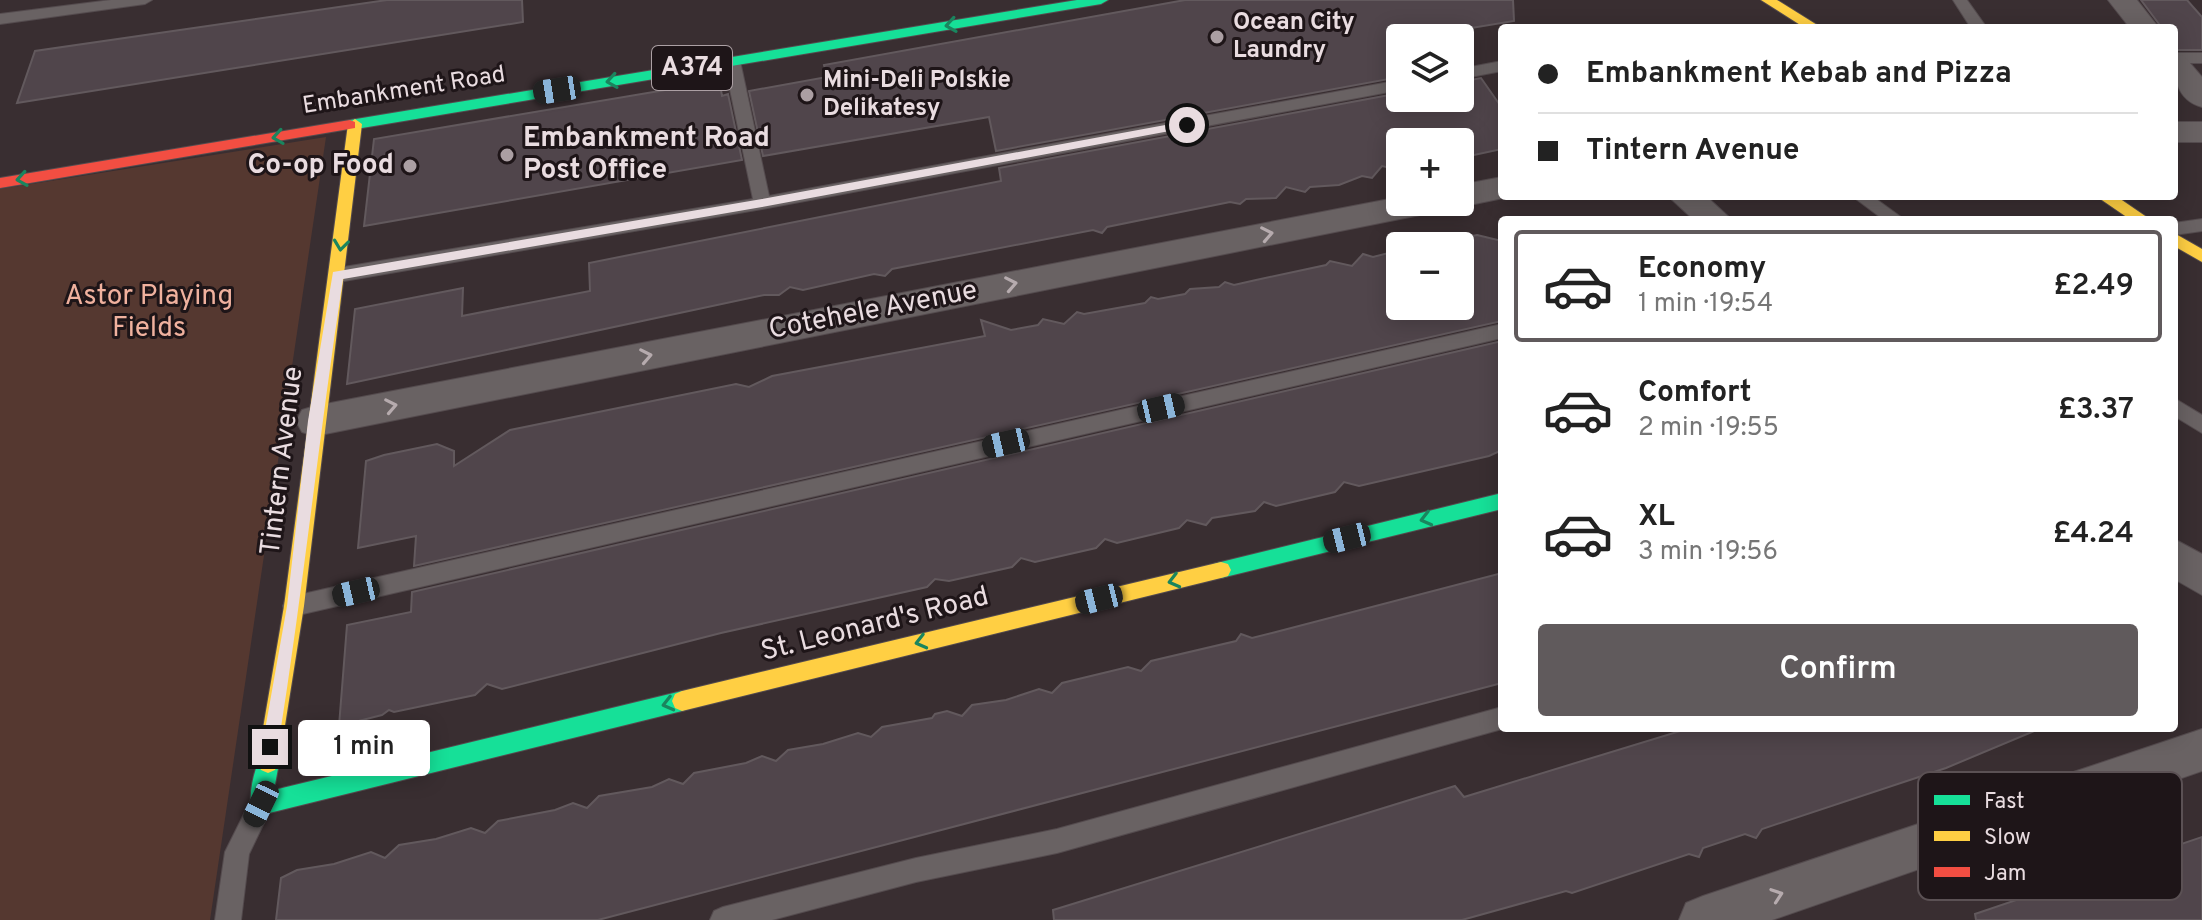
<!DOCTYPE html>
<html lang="en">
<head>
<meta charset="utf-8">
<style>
  :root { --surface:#fff; --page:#f6f6f6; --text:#222; --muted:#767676; --line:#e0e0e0; --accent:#605a5c }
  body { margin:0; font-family:Overpass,sans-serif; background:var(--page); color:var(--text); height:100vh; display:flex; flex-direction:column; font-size:30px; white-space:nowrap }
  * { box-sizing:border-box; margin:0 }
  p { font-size:26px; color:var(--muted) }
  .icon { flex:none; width:44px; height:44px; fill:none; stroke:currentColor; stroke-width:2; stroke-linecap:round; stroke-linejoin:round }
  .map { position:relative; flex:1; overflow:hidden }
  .details { position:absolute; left:1498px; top:216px; width:680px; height:516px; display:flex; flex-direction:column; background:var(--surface); border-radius:8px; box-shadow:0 4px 20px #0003 }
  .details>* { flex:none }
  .top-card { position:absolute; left:1498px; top:24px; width:680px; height:176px; border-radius:8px; box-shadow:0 4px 20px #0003; display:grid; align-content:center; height:176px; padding:0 40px; background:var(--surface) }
  .buttons { position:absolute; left:1386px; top:24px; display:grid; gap:16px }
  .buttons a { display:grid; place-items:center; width:88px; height:88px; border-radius:8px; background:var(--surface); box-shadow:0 4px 20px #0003; font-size:40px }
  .end { position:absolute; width:36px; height:36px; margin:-18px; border:10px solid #e9dce0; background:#111; box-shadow:0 0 0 4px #111 }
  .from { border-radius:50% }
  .bubble { position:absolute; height:56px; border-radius:8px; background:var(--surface); box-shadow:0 4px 20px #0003; font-size:26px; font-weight:600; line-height:56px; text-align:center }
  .car { position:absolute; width:24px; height:48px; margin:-24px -12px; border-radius:10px; box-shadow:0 0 6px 2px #0007; background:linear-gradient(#222 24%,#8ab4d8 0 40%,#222 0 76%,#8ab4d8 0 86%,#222 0) }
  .top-card b { display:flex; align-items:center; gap:28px; height:76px; font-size:30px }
  .top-card b+b { border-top:2px solid var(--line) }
  .top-card i { width:20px; height:20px; background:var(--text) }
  ul { padding:14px 0 0; list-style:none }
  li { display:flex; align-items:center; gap:24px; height:112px; margin:0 16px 12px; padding:0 24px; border:4px solid transparent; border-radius:8px }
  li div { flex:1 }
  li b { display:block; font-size:30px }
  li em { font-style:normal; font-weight:600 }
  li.current { border-color:var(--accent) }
  li>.icon { width:72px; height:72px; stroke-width:1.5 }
  .button { display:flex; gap:16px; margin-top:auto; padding:16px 40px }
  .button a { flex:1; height:92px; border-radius:8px; background:var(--accent); color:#fff; font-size:32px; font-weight:600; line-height:92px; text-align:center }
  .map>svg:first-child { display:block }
  .green { fill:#553830 }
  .building { fill:#50454b; stroke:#62595d; stroke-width:2 }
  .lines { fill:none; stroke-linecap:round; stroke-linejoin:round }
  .lane-casing { stroke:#544b4e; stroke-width:2 }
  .street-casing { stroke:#544b4e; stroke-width:2 }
  .fast-casing { stroke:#544b4e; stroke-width:2 }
  .slow-casing { stroke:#544b4e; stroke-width:2 }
  .jam-casing { stroke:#544b4e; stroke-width:2 }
  .lane { fill:#696263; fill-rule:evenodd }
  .street { fill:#696263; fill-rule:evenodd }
  .fast { fill:#16e098; fill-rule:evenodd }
  .slow { fill:#ffcf43; fill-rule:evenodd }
  .jam { fill:#f24e42; fill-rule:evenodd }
  .oneway { stroke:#1a855e }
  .oneway2 { stroke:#b6abae }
  .route { fill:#e9dce0 }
  .poi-dot { fill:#ab9fa3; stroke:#1e1518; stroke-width:3 }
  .labels { text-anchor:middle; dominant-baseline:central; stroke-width:6; stroke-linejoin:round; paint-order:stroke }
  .far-poi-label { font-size:24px; font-weight:bold; fill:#e9dce0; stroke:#1e1518; text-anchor:start }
  .far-street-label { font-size:24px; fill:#e9dce0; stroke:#1e1518 }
  .shield { fill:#1e1518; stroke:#aca0a4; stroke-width:2 }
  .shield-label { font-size:26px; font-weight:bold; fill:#e9dce0 }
  .poi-label { font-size:28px; font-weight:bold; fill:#e9dce0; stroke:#1e1518; text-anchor:start }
  .park-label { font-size:28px; fill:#f0b19e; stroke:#1e1518 }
  .street-label { font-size:28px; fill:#e9dce0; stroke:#1e1518 }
  .key { fill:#1e1518; stroke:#5b5154; stroke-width:2 }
  .key-label { font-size:22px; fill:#e9dce0 }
</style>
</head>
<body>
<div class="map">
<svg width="2202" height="920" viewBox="0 0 2202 920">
  <rect width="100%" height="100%" fill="#392e31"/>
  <!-- green -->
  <path class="green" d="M326,137L210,920H0V189Z"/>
  <!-- building -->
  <path class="building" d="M387,0H522L523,22L17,103L35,51Z
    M1185,0H1513L1514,21L1447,32L1452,38H1400V77L996,151L989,117L763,156L749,91L827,77L824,65Z
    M2141,0H2187L2202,17V50H2174V28H2162Z
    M719,78L722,96L728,94L742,160L364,226L374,139L695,85Z
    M1481,78L1502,108V149L1460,158V142H1400V170L1382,166L1372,178L1362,176L1339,185L1310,187L1305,192L1286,187L1276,198L1246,199L1240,204L1230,202L1107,227L1102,233L1093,230L892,269L885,276L874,274L803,290L790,287L779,295H764L347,384L355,309L463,288L462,316L590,291L589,263L1001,181L999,168L1400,93V98H1460V82Z
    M1477,235L1502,241V321L414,566L416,536L358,548L366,461L384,455L437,444L454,451V466L510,430L736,384L749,387L772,376L985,336L981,320L1011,330L1038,325L1043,319L1064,324L1077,312L1084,314L1145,303L1151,297L1158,299L1185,294L1190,289L1219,287L1225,282L1234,285L1256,280L1326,265L1330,261L1352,266L1363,254L1373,257L1400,250V306H1460V246H1421Z
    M1502,341V450L1489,456L1359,486L1344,482L1335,492L1276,506L1264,502L1255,511L1212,518L1206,525L1187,520L1179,528L1117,543L1105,539L1096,548L1035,562L1021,558L1012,567L949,581L935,579L927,587L721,633L502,689L487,684L475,695L394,712L389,710L382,715L339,726L347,625L411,612L412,592Z
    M1502,573V683L1479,689L598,920H276L281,878L297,870L334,864L371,852L385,858L399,845L436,839L471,828L485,833L498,821L555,810L573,803L587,808L599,796L652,787L669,779L683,784L694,773L746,763L762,756L776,761L788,750L823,744L858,733L871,737L882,727L932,718L935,714L947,711L962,716L972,705L1006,700L1039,689L1052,693L1062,683L1128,667L1141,671L1151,661L1236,641L1241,634L1252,638L1272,633Z
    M1690,728L2039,729L1946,768L1762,829L1756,838L1745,834L1703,848L1699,857L1689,854L1572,893L1566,891L1462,920H1054L1053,910L1455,786L1464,797Z
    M2202,837V920H1976L1975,914Z"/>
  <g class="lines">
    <defs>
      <path id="lane" d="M111,0H152L145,4L0,24V14Z
        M1953,0H1967L1987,28H1971Z
        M2174,53H2202V63H2174Z
        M732,56L740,61L769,196L1400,80V90L762,209L338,282L329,275L338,268L753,199L724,61Z
        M1502,61V71L1460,79V69Z
        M1852,196H1872L1905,220H1884Z
        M2202,219V231L2174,235V223Z
        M1502,324V338L294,616L286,613L283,606L286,599L294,596Z
        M2174,398L2202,415V433L2174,416Z
        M1502,707V729L1057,853L916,882L772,920H710L714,911L723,907L916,858L1057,829Z
        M261,792L269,796L273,804L249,854L241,920H215L225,852L253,796Z"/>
      <path id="street" d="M2108,0H2137L2159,28H2130Z
        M2174,54L2184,56L2202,77V107C2176,100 2174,77 2174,54Z
        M2174,122H2202V142H2174Z
        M1502,177V196H1513L1460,207L1447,202H1460V185Z
        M1668,196H1706L1732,220H1694Z
        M1400,197V202H1446L1441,210L1430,213L315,436L302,432L296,421L302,410L315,406Z
        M2174,539L2202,554V595L2174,579Z
        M2202,729V771L1772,920H1679L1686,903L1703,896Z"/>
      <path id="fast" d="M1077,0H1108L1101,4L350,130L343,125L350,120Z
        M1502,493V509L1221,578L1214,576L1211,570L1214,564L1221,562Z
        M682,691L689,694L692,701L689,708L682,711L261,815L253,811C247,797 254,770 261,756L268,753L275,756L279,763L274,790Z"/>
      <path id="slow" d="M1761,0H1777L1822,28H1805Z
        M355,119L362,124L304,606L279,763L275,770L268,773L261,770L257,763L284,606L348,124Z
        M2096,196H2116L2151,220H2131Z
        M2174,233L2202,249V262L2174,246Z
        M1221,562L1228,564L1231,570L1228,576L1221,578L682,711L675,708L672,701L675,694L682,691Z"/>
      <path id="jam" d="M350,120L355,122V128L0,188V178Z"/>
    </defs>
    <!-- lane casing -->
    <use href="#lane" class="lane-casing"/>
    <!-- street casing -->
    <use href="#street" class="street-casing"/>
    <!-- fast casing -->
    <use href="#fast" class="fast-casing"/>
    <!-- slow casing -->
    <use href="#slow" class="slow-casing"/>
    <!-- jam casing -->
    <use href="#jam" class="jam-casing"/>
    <!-- lane -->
    <use href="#lane" class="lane"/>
    <!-- street -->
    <use href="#street" class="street"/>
    <!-- fast -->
    <use href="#fast" class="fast"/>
    <!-- slow -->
    <use href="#slow" class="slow"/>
    <!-- jam -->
    <use href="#jam" class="jam"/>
  </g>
  <!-- one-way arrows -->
  <defs><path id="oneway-chevron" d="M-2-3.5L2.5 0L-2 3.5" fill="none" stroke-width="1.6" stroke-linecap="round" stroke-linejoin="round" transform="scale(2)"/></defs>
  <g class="oneway">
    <use href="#oneway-chevron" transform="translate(951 25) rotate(171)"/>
    <use href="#oneway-chevron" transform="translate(612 81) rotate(171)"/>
    <use href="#oneway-chevron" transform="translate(278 137) rotate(171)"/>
    <use href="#oneway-chevron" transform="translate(22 179) rotate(171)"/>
    <use href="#oneway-chevron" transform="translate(341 245) rotate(97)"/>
    <use href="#oneway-chevron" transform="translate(1426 519) rotate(166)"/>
    <use href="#oneway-chevron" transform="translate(1174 581) rotate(166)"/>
    <use href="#oneway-chevron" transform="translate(921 642) rotate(166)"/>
    <use href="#oneway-chevron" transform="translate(668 704) rotate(166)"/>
  </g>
  <g class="oneway2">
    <use href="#oneway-chevron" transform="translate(1267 234) rotate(-11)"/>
    <use href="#oneway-chevron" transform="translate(1011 284) rotate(-11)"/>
    <use href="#oneway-chevron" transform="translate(646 356) rotate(-11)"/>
    <use href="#oneway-chevron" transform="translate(391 406) rotate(-11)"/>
    <use href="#oneway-chevron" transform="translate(1777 895) rotate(-19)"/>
  </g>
  <!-- route -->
  <path class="route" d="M1187,121L1191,127L762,207L343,279C319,435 303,591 278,747L270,754L265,752L262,747L287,606L308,421L333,272L762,199Z"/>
  <!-- markers -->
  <g class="poi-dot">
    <circle cx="1217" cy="37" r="8"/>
    <circle cx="807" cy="95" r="8"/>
    <circle cx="507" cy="155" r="8"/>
    <circle cx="410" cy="166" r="8"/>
  </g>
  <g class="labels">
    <!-- far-poi labels -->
    <g class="far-poi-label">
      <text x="1233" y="23">Ocean City<tspan x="1233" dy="28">Laundry</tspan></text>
      <text x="823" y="81">Mini-Deli Polskie<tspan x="823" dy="28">Delikatesy</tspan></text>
    </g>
    <!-- far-street labels -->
    <g class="far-street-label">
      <text transform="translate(404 91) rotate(-9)">Embankment Road</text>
    </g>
    <!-- shield labels -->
    <rect class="shield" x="652" y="46" width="80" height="44" rx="6"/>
    <g class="shield-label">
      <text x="692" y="68">A374</text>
    </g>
    <!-- poi labels -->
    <g class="poi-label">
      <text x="523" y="139">Embankment Road<tspan x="523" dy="32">Post Office</tspan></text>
      <text x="394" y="166" text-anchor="end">Co-op Food</text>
    </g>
    <!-- park labels -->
    <g class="park-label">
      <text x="149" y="297">Astor Playing<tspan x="149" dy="32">Fields</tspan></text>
    </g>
    <!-- street labels -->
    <g class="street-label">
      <text transform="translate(873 311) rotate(-11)">Cotehele Avenue</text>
      <text transform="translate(283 461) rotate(-83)">Tintern Avenue</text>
      <text transform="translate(875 625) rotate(-14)">St. Leonard's Road</text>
    </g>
  </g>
  <!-- legend -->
  <rect x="1918" y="772" width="264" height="128" rx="12" class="key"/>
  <rect x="1934" y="795" width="36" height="10" fill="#16e098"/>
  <rect x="1934" y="831" width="36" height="10" fill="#ffcf43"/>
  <rect x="1934" y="867" width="36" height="10" fill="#f24e42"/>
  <g class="key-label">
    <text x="1984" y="808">Fast</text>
    <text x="1984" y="844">Slow</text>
    <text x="1984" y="880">Jam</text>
  </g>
</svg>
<div class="buttons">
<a><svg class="icon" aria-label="layers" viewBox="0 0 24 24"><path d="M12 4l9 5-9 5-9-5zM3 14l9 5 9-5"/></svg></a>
<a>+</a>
<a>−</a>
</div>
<i class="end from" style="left:1187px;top:125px"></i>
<i class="end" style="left:270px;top:747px"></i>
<div class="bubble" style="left:298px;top:720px;width:132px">1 min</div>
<i class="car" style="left:557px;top:90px;rotate:261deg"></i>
<i class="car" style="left:1161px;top:408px;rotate:77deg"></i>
<i class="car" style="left:1006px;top:443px;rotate:257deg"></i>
<i class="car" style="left:1347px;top:538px;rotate:256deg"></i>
<i class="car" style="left:356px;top:592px;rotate:257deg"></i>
<i class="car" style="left:1099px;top:599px;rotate:256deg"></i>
<i class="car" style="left:261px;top:804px;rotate:206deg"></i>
<div class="top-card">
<b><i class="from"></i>Embankment Kebab and Pizza</b>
<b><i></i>Tintern Avenue</b>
</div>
<section class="details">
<ul>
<li class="current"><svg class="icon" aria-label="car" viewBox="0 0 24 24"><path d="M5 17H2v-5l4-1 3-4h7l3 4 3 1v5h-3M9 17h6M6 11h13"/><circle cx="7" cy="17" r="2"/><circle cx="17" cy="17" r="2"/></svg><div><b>Economy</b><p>1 min · 19:54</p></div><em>£2.49</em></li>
<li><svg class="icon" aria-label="car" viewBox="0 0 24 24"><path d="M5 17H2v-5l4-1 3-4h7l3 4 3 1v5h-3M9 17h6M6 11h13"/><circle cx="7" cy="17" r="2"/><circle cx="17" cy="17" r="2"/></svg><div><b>Comfort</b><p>2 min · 19:55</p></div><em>£3.37</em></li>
<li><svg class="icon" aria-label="car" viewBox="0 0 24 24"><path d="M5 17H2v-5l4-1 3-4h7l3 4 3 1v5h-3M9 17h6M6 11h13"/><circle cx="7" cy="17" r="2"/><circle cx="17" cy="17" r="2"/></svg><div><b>XL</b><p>3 min · 19:56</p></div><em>£4.24</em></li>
</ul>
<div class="button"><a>Confirm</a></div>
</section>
</div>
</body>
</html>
